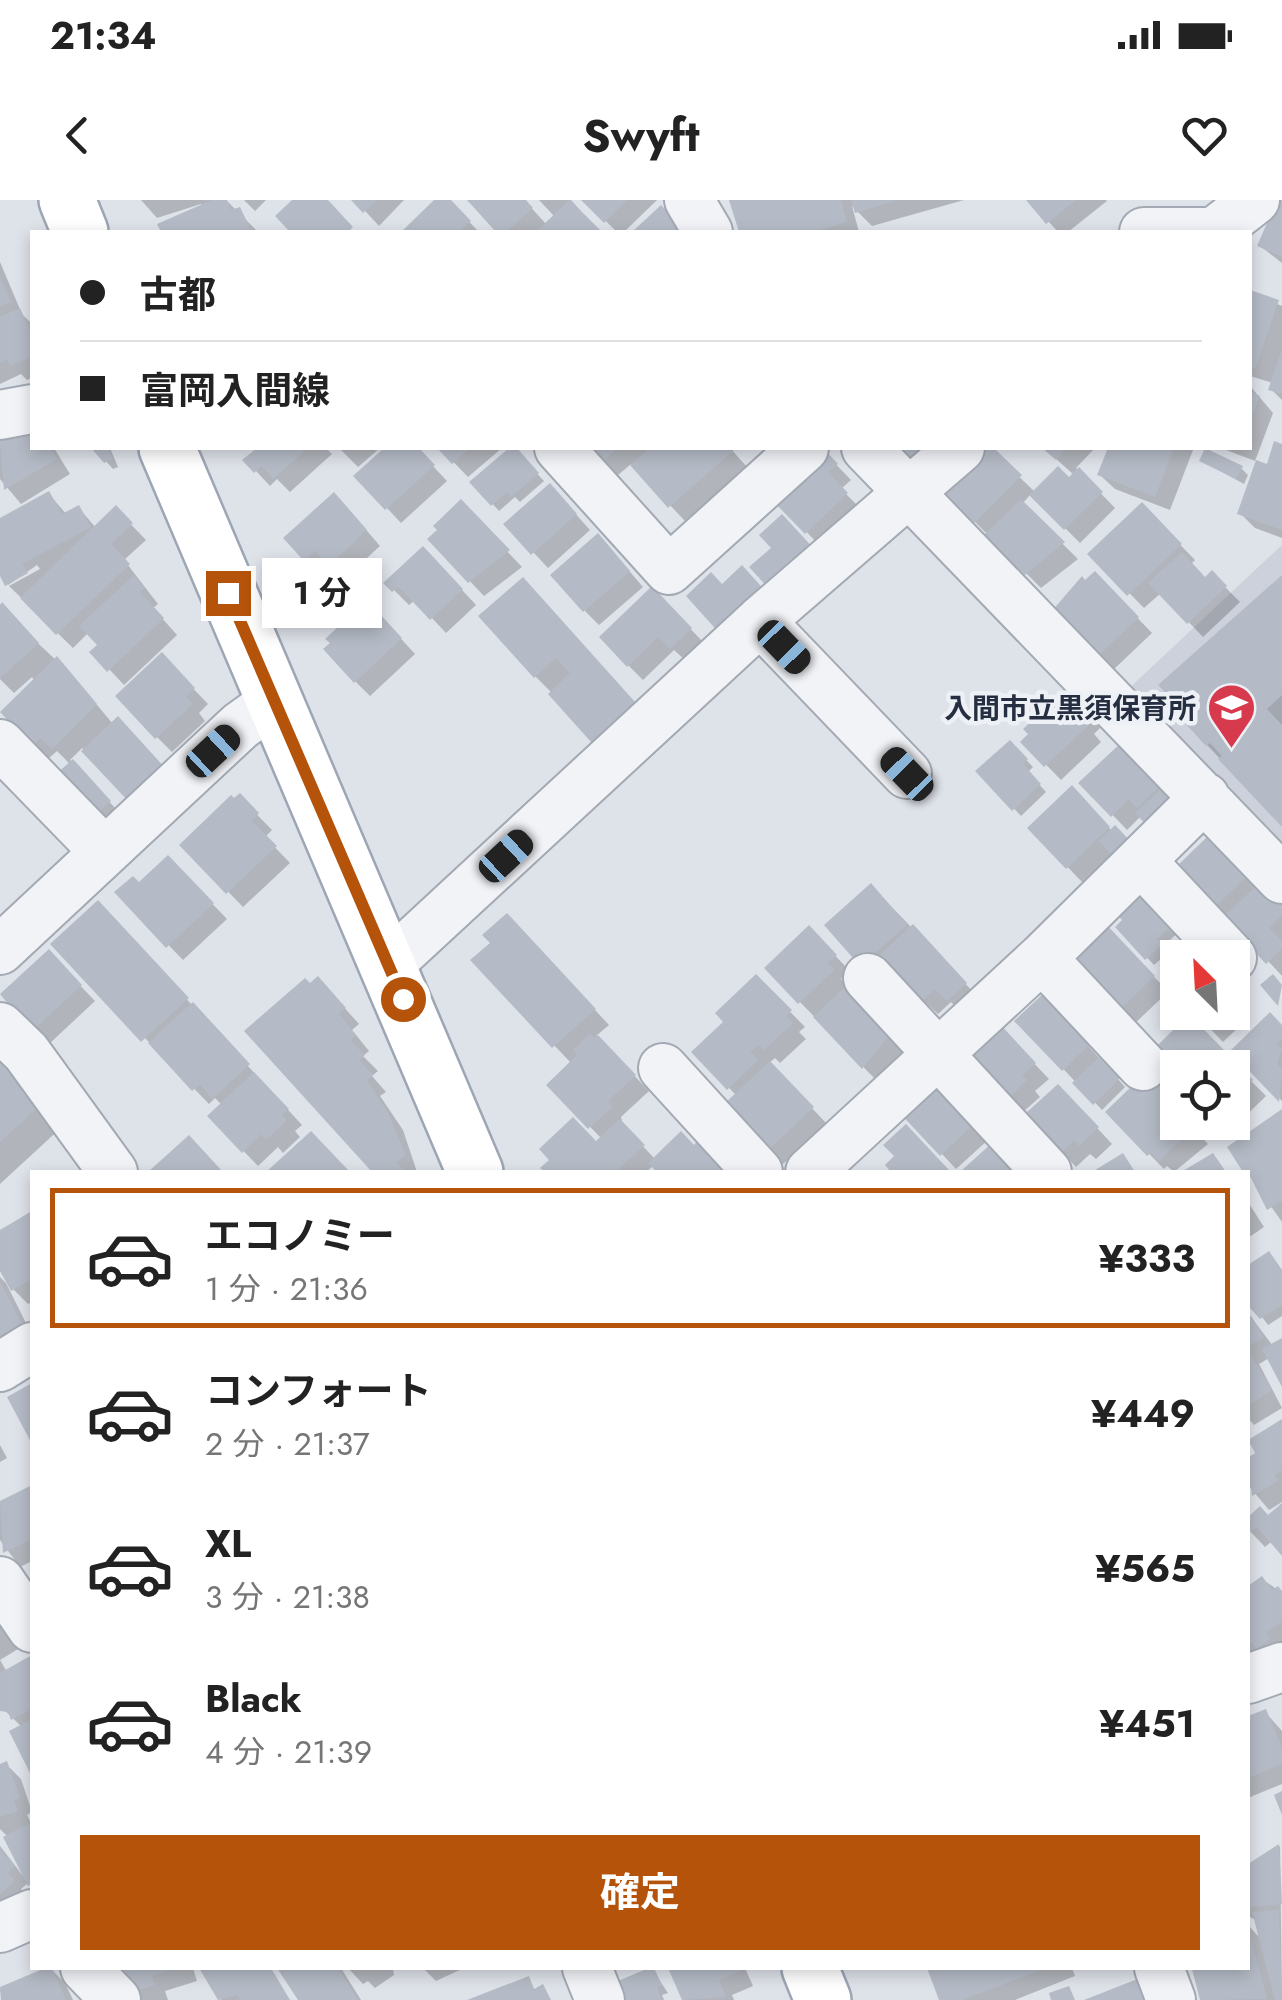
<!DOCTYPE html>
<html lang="ja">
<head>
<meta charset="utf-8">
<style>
  :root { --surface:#fff; --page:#f2f2f2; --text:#222; --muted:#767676; --line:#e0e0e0; --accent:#b45309 }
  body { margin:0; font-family:Jost,"Noto Sans JP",sans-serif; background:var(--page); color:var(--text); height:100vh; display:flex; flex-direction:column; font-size:38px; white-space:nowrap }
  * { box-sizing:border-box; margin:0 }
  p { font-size:32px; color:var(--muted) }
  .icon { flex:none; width:55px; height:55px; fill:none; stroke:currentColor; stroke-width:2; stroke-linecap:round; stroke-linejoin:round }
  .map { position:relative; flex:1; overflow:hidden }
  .details { position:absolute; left:30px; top:970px; width:1220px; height:800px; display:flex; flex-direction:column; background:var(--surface); border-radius:0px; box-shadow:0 5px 15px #0003 }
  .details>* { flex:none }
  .guide { position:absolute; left:30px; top:30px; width:1222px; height:220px; border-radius:0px; box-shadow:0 5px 15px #0003; display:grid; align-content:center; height:220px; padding:0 50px; background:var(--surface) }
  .needle { width:65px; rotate:336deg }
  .fabs { position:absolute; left:1160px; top:740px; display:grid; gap:20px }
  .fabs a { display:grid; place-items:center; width:90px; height:90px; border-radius:0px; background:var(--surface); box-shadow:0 5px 15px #0003; font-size:50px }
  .end { position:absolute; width:45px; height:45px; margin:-22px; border:12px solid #b45309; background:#fff; box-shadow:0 0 0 5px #fff }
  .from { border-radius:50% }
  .bubble { position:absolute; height:70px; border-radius:0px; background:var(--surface); box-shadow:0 5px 15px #0003; font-size:32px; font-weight:700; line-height:70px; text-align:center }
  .car { position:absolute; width:30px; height:60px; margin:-30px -15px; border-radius:12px; box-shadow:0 0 8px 2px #0007; background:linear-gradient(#222 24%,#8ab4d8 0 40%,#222 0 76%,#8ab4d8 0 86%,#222 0) }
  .guide b { display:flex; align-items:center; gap:35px; height:95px; font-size:38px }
  .guide b+b { border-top:2px solid var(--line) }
  .guide i { width:25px; height:25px; background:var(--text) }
  ul { padding:18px 0 0; list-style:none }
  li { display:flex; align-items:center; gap:30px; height:140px; margin:0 20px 15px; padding:0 30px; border:5px solid transparent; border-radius:0px }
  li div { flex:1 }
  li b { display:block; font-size:38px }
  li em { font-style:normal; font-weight:700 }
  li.current { border-color:var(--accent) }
  li>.icon { width:90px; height:90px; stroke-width:1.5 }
  .button { display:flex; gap:20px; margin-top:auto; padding:20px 50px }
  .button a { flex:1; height:115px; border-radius:0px; background:var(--accent); color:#fff; font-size:40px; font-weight:700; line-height:115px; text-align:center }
  .status { display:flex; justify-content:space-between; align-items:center; height:70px; padding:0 50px; background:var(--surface); direction:ltr }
  .status svg { height:28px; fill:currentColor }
  header { display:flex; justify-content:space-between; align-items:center; height:130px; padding:0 50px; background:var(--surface); font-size:45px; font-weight:700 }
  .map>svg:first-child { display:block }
  .built { fill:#ccd1db }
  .shadow { fill:#0003 }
  .building { fill:#b5bbc6 }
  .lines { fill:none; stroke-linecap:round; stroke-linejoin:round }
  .minor-casing { stroke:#a3a9b3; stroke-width:52 }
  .major-casing { stroke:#9ca6b5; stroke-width:60 }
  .minor { stroke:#f1f3f7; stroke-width:48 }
  .major { stroke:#fff; stroke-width:55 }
  .route { stroke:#b45309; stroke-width:12 }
  .labels { text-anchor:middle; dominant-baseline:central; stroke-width:9; stroke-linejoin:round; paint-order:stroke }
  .poi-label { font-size:28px; font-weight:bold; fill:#262f41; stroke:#edf1f6; text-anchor:end }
</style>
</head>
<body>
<div class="status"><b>21:34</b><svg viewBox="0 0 49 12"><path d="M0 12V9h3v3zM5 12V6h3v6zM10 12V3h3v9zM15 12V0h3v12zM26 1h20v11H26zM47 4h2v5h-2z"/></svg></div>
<header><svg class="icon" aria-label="back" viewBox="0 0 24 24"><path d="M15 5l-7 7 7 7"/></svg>Swyft<svg class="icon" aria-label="heart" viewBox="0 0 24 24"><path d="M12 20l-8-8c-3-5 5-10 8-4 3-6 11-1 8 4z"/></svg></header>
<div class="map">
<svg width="1282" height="1800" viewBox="0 0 1282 1800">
  <rect width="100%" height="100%" fill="#dee2e9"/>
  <!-- built -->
  <path class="built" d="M1282,345V658L1124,493Z"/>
  <!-- shadow -->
  <path class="shadow" d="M141,0H226L258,32H160L202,7L201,4L157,18Z
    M244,0H266L255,11Z
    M355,0H404L379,26Z
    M438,0H448L479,32H404Z
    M470,0H524L547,25L555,17L539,0H571L599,32H499Z
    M584,0H657L624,32H617Z
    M732,0H964L872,26L852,6L859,32H741Z
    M1029,0H1106L1107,1L1068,32H1058Z
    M1280,0H1282V63L1260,46Z
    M0,62L22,114L32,124V178L27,180L21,174L0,184Z
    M1250,93L1282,106V200L1271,189L1273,183L1250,176Z
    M1250,186L1273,213L1255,261L1221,248H1250Z
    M32,224V248H54L70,274L21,304L0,279V239L3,242Z
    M1282,247V338L1255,328L1240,313Z
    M94,248H110L118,267L113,269Z
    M260,248H326L332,254L290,292L277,279L270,286L246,260Z
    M339,248H380L358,267Z
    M388,248H416L447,281L401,323L357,276Z
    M440,248H502L468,277Z
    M513,248L544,281L520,302L515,297L499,311L473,282Z
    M591,248H730L747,267L685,321L631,264L617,276Z
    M989,248L1035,292L1074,275L1044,248H1095L1076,268L1115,308L1080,343L1031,294L1022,304L1078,359L1041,388L944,291Z
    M1111,248L1193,250L1170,310L1115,289L1100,275Z
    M825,253L851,280L841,289L861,309L821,347L776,300Z
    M1202,261L1241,268L1248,275L1244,284Z
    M49,294L67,315L79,308L96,328L116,309L146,340L124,360L158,404L153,408L177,435L124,485L93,452L100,445L89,432L73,448L9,386L40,369L37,365L8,385L0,371V321Z
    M564,301L590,330L548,368L507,324Z
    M461,303L522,367L484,396L431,340Z
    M1142,306L1195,360L1191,364L1206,380L1212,374L1240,402L1203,437L1161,393L1144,408L1091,354Z
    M349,310L380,346L344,379L331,365L320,374L305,359Z
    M612,351L643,387L599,425L585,411Z
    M438,364L476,405L446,433L415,400L409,405L387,383Z
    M1095,374L1152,433L1112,471L1055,411Z
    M1282,378V624L1207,545L1168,492Z
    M523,380L664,535L552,493L536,477L481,417Z
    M652,389L705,444L686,461L674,450L643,480L628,465Z
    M0,408L71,474L113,524L132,601L82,548L70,560L116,609L102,622L71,565L57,551L48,559L2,513L35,481L32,477L14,493L0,479Z
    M382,418L415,454L370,496L355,481Z
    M162,456L208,504L199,513L205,521L172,552L157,537Z
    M1081,507L1100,528L1094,534L1101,542L1061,580L1024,542Z
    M1010,543L1033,567L1028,572L1046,592L1021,616L979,571Z
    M1123,545L1176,599L1141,616L1127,630L1082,583Z
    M1072,589L1112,631L1113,653L1082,682L1030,628Z
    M240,597L272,630L265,637L290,663L243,707L183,645Z
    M1207,640L1282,701V776L1180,666Z
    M168,658L227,719L183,760L118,693L139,685Z
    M1143,695L1179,732L1162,747L1168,753L1154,765L1118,727Z
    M886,701L980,799L963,814L951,802L938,814L923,800L876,779L827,725Z
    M113,719L302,925L295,931L300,937L283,953L278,947L258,966L210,916L222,905L215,898L209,904L54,744Z
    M1104,726L1165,788L1178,776L1171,789L1131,827L1086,768Z
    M809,729L850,771L841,779L904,850L878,882L800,802Z
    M521,731L609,825L596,836L649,891L621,917L623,925L655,959L698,944L726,972H660L654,965L646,972H548L544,968L602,939L549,885L572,864L474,761Z
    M49,753L95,801L48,845L2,796Z
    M756,777L805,827L799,832L806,839L780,863L775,858L769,863L827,924L783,964L727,905L737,896L694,852L726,822Z
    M1232,781L1248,798L1232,814L1242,824L1223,842L1194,812H1232Z
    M332,794L359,824L352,830L369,851L363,856L378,871L372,876L386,892L380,896L403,930L417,972H375L247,832Z
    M1044,796L1125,887L1102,910L1018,821Z
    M1189,818L1266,896L1221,940L1204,922H1232V868H1178V922H1188L1208,944L1174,972L1167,966L1164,969L1108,912L1173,857Z
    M1282,828V901L1234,851Z
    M1013,841L1049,879L1035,891L1040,897L1023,912L1009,897Z
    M0,858L64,925L0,984Z
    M931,888L988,940L956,969L942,954Z
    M1073,902L1112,944L1096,959L1090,954L1076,967L1062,952Z
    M1282,912V1022L1230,948Z
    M1248,1002L1264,1027L1248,1038Z
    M32,1014V1102L28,1104L11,1087L0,1066V1033Z
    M1269,1054L1282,1070V1116L1268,1125L1248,1098V1068Z
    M0,1077L6,1083L32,1135L0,1142Z
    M1248,1113L1273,1146L1282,1141V1181L1269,1158L1259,1164L1282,1208L1254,1225L1248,1218Z
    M1282,1222V1302L1269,1310L1248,1285V1261L1258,1254Z
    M0,1245L7,1258L0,1262Z
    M32,1288V1361L20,1367L0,1340V1304Z
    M1282,1307V1353L1272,1341L1265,1347L1248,1329V1320L1260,1310L1268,1318Z
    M1262,1379L1282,1393V1446L1248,1469V1389Z
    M0,1409L23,1446L0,1460L7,1472L32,1458V1572L12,1532L22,1527L0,1506Z
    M1265,1512L1282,1531V1584L1248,1598V1519Z
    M6,1564L21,1579L32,1612L27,1615L32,1625V1687L29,1682L21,1689L28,1697L0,1708V1646L27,1681L8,1637L0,1629V1566Z
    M1280,1646L1282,1800H1203L1195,1771L1248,1768V1725L1261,1739L1257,1721L1248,1716V1664Z
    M50,1768L65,1783L73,1800H4L0,1790Z
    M113,1768H193L197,1781L165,1791L168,1800H138Z
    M202,1768H268L287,1800H221Z
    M284,1768H341L361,1800H302Z
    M393,1768L394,1775L375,1788L368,1781L363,1784L348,1768Z
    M423,1768H464L436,1781Z
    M671,1768H745L753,1786L732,1795L734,1800H685Z
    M930,1768H1072L1075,1776L1015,1800H942Z
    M652,1769L668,1793L662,1795L664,1800H623Z"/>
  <!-- building -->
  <path class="building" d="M212,0H227L231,10L240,7L252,32H161L157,24Z
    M292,0H328L353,27L348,32H290L275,16Z
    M351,0H377L363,13Z
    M434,0H451L471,21L459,32H401Z
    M467,0H526L533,8L506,32H496Z
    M569,0H570L602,32H536Z
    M581,0H627L604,23Z
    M729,0H841L847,22L812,32H739Z
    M851,0H895V1L855,13Z
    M1026,0H1076L1046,24Z
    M1277,0H1282V57L1257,46Z
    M661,5L687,32H632Z
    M0,77L11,102L0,106Z
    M1250,90L1279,100L1255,169L1250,167Z
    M20,108L32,135V157L10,166L7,159L0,163V117Z
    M1282,149V194L1268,190Z
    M1250,192L1260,196L1250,220Z
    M32,222V248H50L57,259L4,290L0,241Z
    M1274,241L1282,244V330L1237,314L1256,260L1267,264Z
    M91,248H108L113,259L104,263Z
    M257,248H308L273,279L262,266L254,273L242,260Z
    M384,248H419L435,265L385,310L353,276Z
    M437,248H470L452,264Z
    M509,248H517L539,273L511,297L507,292L491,306L469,282Z
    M587,248H618L601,263Z
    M650,248H732L734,250L668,308L630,265Z
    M896,248H928L910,263Z
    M985,248H994L1022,275L973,324L940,291Z
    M1042,248H1067L1056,260Z
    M1108,248H1174L1155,297L1097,275Z
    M1205,248L1243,266L1236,279L1199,261Z
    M825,250L838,264L828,272L848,293L805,334L772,300Z
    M1058,266L1069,277L1079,267L1103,292L1064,330L1029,295Z
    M550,283L577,314L531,355L503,324Z
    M49,291L62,314L79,305L91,327L22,364L28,373L5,386L0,376V318Z
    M334,292L367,330L328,366L315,351L304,361L283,338Z
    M461,299L510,350L468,383L427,339L437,330L433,326Z
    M1021,299L1065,342L1025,375L982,337Z
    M1142,302L1182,344L1127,396L1087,354Z
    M116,305L133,323L111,344L130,364L56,435L20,398Z
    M782,314L816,351L771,391L749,367L771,348L759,335Z
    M598,333L630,371L583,412L550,375Z
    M423,346L463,389L430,420L399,387L392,392L383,383Z
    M1182,352L1205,377L1212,370L1227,386L1187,424L1148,383Z
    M742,365L768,394L722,436L686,396L711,372L722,384Z
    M1095,371L1139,417L1096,458L1051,412L1082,376L1085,380Z
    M134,375L145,388L140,392L164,418L107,472L89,452L97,445L79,426Z
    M1282,375V495L1267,509L1282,525V627L1218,559L1222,556L1210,543L1206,546L1160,496L1165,492L1158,485Z
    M523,377L644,512L600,552L548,494L570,473L556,458L534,478L478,416Z
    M652,386L692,428L670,449L658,437L627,467L599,437Z
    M367,400L402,438L354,483L323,449L330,443L325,439Z
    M2,402L39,443L0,478V405Z
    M162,452L195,488L186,497L193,504L155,539L115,496Z
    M57,456L97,504L52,549L40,538L32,546L0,512Z
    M1066,488L1088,512L1081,517L1088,526L1044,567L1020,542L1028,534L1023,529Z
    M118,516L166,569L130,603L81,551Z
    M1010,540L1028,559L1023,564L1041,584L1012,611L975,571Z
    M1123,541L1163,583L1137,608L1129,599L1111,617L1078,583Z
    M73,559L111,601L93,617L54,576Z
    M1072,585L1110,627L1066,669L1027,628Z
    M1161,589L1175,605L1149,628L1135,613Z
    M240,593L259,613L252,621L277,646L226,694L179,645L231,595L234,598Z
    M1115,625L1136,647L1120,663L1099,641Z
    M1207,637L1215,645L1222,639L1253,671L1216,706L1177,666Z
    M168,655L214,703L166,748L114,692L133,676L139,682Z
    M1264,679L1282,699V715L1269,728L1282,741V748L1266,764L1223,717Z
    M871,683L907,725L860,766L824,725Z
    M1143,692L1174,724L1157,739L1163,744L1145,760L1115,727L1122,720L1111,708Z
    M98,700L189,798L141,842L50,744Z
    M507,713L596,809L552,848L470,760L490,743L482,735Z
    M1104,722L1155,776L1115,814L1072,757Z
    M913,724L967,783L947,801L935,789L921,802L879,756Z
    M809,725L837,755L828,763L834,770L798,804L764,768Z
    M49,749L82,785L31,832L0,794Z
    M1178,772V799L1164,785Z
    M756,774L792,810L786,816L793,823L764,850L759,845L750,852L758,860L727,890L691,852L723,822L715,813Z
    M1273,774L1282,785L1278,806L1260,785Z
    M318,776L346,808L339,814L356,835L350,840L365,855L359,860L373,875L367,880L388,913L405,954L397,963L406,972H372L244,831L305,778L310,783Z
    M846,786L891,833L862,869L813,817Z
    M1044,793L1091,843L1062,871L1014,821Z
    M193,802L250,864L212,899L200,884L192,891L148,843Z
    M1191,812H1224L1207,829Z
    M1270,812L1282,825V839L1277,844L1282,849L1277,864L1282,869L1279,902L1230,851Z
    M1189,814L1253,880L1232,900V868H1178V895L1155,871L1169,857L1158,845Z
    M998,822L1036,863L1022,875L1027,880L1007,899L968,850Z
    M590,834L594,838L598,835L636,875L608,901L612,907L588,929L546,885L577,855L573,850Z
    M0,855L44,902L0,942Z
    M1099,857L1120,878L1093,905L1072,883Z
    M770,861L814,907L767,951L723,905Z
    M254,872L289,909L282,915L287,920L266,940L261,934L242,953L207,916Z
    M1157,876L1172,892L1166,897L1178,909V922L1195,927L1159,961L1151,953L1147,956L1105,912L1137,881Z
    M1058,884L1099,927L1079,946L1074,940L1060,954L1026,913Z
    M931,885L975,923L940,956L896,909Z
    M1282,909V1001L1267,1010L1248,972H1243L1227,947Z
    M573,917L596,941L620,919L645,945L615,972H545L540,968L549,960L539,949Z
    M906,924L949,970L946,972H891L885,965L894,956L883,945Z
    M311,931L350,972H266Z
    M681,931L694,945L698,940L728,972H657L648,963Z
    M189,935L223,972H148Z
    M994,941L1023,972H960Z
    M1123,953L1135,972H1092Z
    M1213,953L1226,972H1181Z
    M32,1011V1079L11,1091L0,1071V1030Z
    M1269,1051L1282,1070V1105L1260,1119L1248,1106V1065Z
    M0,1082L22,1124L0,1136Z
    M1251,1116L1264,1137L1248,1147V1118Z
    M1282,1138V1187L1262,1149Z
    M1248,1150L1272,1190L1248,1206Z
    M32,1183V1244L7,1197Z
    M1282,1219V1271L1275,1275L1278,1281L1252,1296L1248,1258L1255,1253L1248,1240Z
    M32,1285V1339L3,1353L0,1301Z
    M1282,1303V1356L1257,1327L1248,1334V1317L1260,1306L1268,1315Z
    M1262,1376L1272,1390L1278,1386L1282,1391V1422L1266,1432L1270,1439L1256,1449L1252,1442L1248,1445V1386Z
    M32,1455V1509L11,1520L8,1512L0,1511V1473Z
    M1266,1509L1282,1548V1564L1248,1578V1516Z
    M32,1519V1577L9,1531Z
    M7,1561L20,1598L14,1600L18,1611L0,1617V1564Z
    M1282,1591V1615L1274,1595Z
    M32,1622V1684L28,1686L3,1637Z
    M1279,1644L1282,1704L1248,1707V1664Z
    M0,1650L15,1666L8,1673L15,1681L0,1694Z
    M1279,1710L1282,1800H1275L1252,1712Z
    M1248,1729L1267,1799L1200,1800L1192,1769L1248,1768Z
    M45,1768H52L66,1800H1L0,1787Z
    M110,1768H176L152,1776L155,1785L128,1793Z
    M199,1768H271L290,1800H240L237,1795L218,1800Z
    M277,1768H338L358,1800H298Z
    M649,1768H654L662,1785L657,1788L662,1800H621L613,1783Z
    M668,1768H738L740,1771L719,1780L726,1797L682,1800Z
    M927,1768H1046L963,1800H939Z
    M529,1776L534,1789L543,1784L551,1800H467Z
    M1140,1778L1149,1800H1084Z
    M1069,1786L1075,1800H1051L1049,1793Z"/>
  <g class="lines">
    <defs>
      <path id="minor" d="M689,0L708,32
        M1144,32H1214L1255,0
        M0,215L32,209
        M559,248L669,370L804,248
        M866,248L1282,679
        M760,421L907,574
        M0,544L105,652
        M1142,662L1232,758
        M0,750L240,526L273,502
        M1042,758L1143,866
        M388,765L760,421L960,248
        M868,778L1047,972
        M0,827L26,852L113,972
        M663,868L758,972
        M810,972L1042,758L1205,597
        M0,1167L32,1147
        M0,1381L32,1428
        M1248,1479L1282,1467
        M0,1728L32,1714
        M85,1768L116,1800
        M587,1768L600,1800
        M1159,1768L1171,1800"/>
      <path id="major" d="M67,0L80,32
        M167,248L475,972
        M810,1768L823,1800"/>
    </defs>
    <!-- minor casing -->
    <use href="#minor" class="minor-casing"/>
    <!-- major casing -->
    <use href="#major" class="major-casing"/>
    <!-- minor -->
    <use href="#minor" class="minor"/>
    <!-- major -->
    <use href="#major" class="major"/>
  </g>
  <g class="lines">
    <!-- route -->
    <path class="route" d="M228,393L403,799"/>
  </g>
  <!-- icons -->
  <defs>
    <symbol id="school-pin" viewBox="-11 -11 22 30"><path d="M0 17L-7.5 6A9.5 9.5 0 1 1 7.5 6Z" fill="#d7394d" stroke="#edf1f6"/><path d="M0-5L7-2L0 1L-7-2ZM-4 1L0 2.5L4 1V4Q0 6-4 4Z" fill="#fff"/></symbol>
  </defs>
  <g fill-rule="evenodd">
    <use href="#school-pin" x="1204" y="480" width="55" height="75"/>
  </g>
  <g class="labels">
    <!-- poi labels -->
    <g class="poi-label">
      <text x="1196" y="508">入間市立黒須保育所</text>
    </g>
  </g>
</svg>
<div class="fabs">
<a><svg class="needle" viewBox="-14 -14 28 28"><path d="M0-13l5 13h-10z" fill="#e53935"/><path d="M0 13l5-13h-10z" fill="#767676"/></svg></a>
<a><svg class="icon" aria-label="locate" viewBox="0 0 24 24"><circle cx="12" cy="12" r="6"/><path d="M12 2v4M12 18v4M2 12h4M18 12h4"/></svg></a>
</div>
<i class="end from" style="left:403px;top:799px"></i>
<i class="end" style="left:228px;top:393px"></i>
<div class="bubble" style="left:262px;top:358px;width:120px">1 分</div>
<i class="car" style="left:784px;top:447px;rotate:136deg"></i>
<i class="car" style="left:213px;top:551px;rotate:47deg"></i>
<i class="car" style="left:907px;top:574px;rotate:316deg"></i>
<i class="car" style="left:506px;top:656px;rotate:47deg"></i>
<div class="guide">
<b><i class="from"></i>古都</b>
<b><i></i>富岡入間線</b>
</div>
<section class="details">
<ul>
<li class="current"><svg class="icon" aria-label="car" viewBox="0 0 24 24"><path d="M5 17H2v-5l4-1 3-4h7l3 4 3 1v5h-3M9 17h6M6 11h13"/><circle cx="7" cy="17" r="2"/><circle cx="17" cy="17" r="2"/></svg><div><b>エコノミー</b><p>1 分 · 21:36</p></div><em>¥333</em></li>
<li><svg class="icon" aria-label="car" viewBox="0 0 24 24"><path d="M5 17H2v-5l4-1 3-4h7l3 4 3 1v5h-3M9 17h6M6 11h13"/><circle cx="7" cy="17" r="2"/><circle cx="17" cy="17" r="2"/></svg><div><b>コンフォート</b><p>2 分 · 21:37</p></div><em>¥449</em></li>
<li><svg class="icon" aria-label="car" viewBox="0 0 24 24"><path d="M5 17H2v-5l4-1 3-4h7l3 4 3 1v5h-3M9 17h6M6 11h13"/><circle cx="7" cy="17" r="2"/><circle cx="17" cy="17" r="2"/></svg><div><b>XL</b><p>3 分 · 21:38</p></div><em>¥565</em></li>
<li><svg class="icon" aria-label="car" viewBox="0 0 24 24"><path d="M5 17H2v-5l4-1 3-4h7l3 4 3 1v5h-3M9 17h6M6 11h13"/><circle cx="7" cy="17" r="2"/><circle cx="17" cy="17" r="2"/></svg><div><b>Black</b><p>4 分 · 21:39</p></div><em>¥451</em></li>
</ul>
<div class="button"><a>確定</a></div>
</section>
</div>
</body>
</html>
